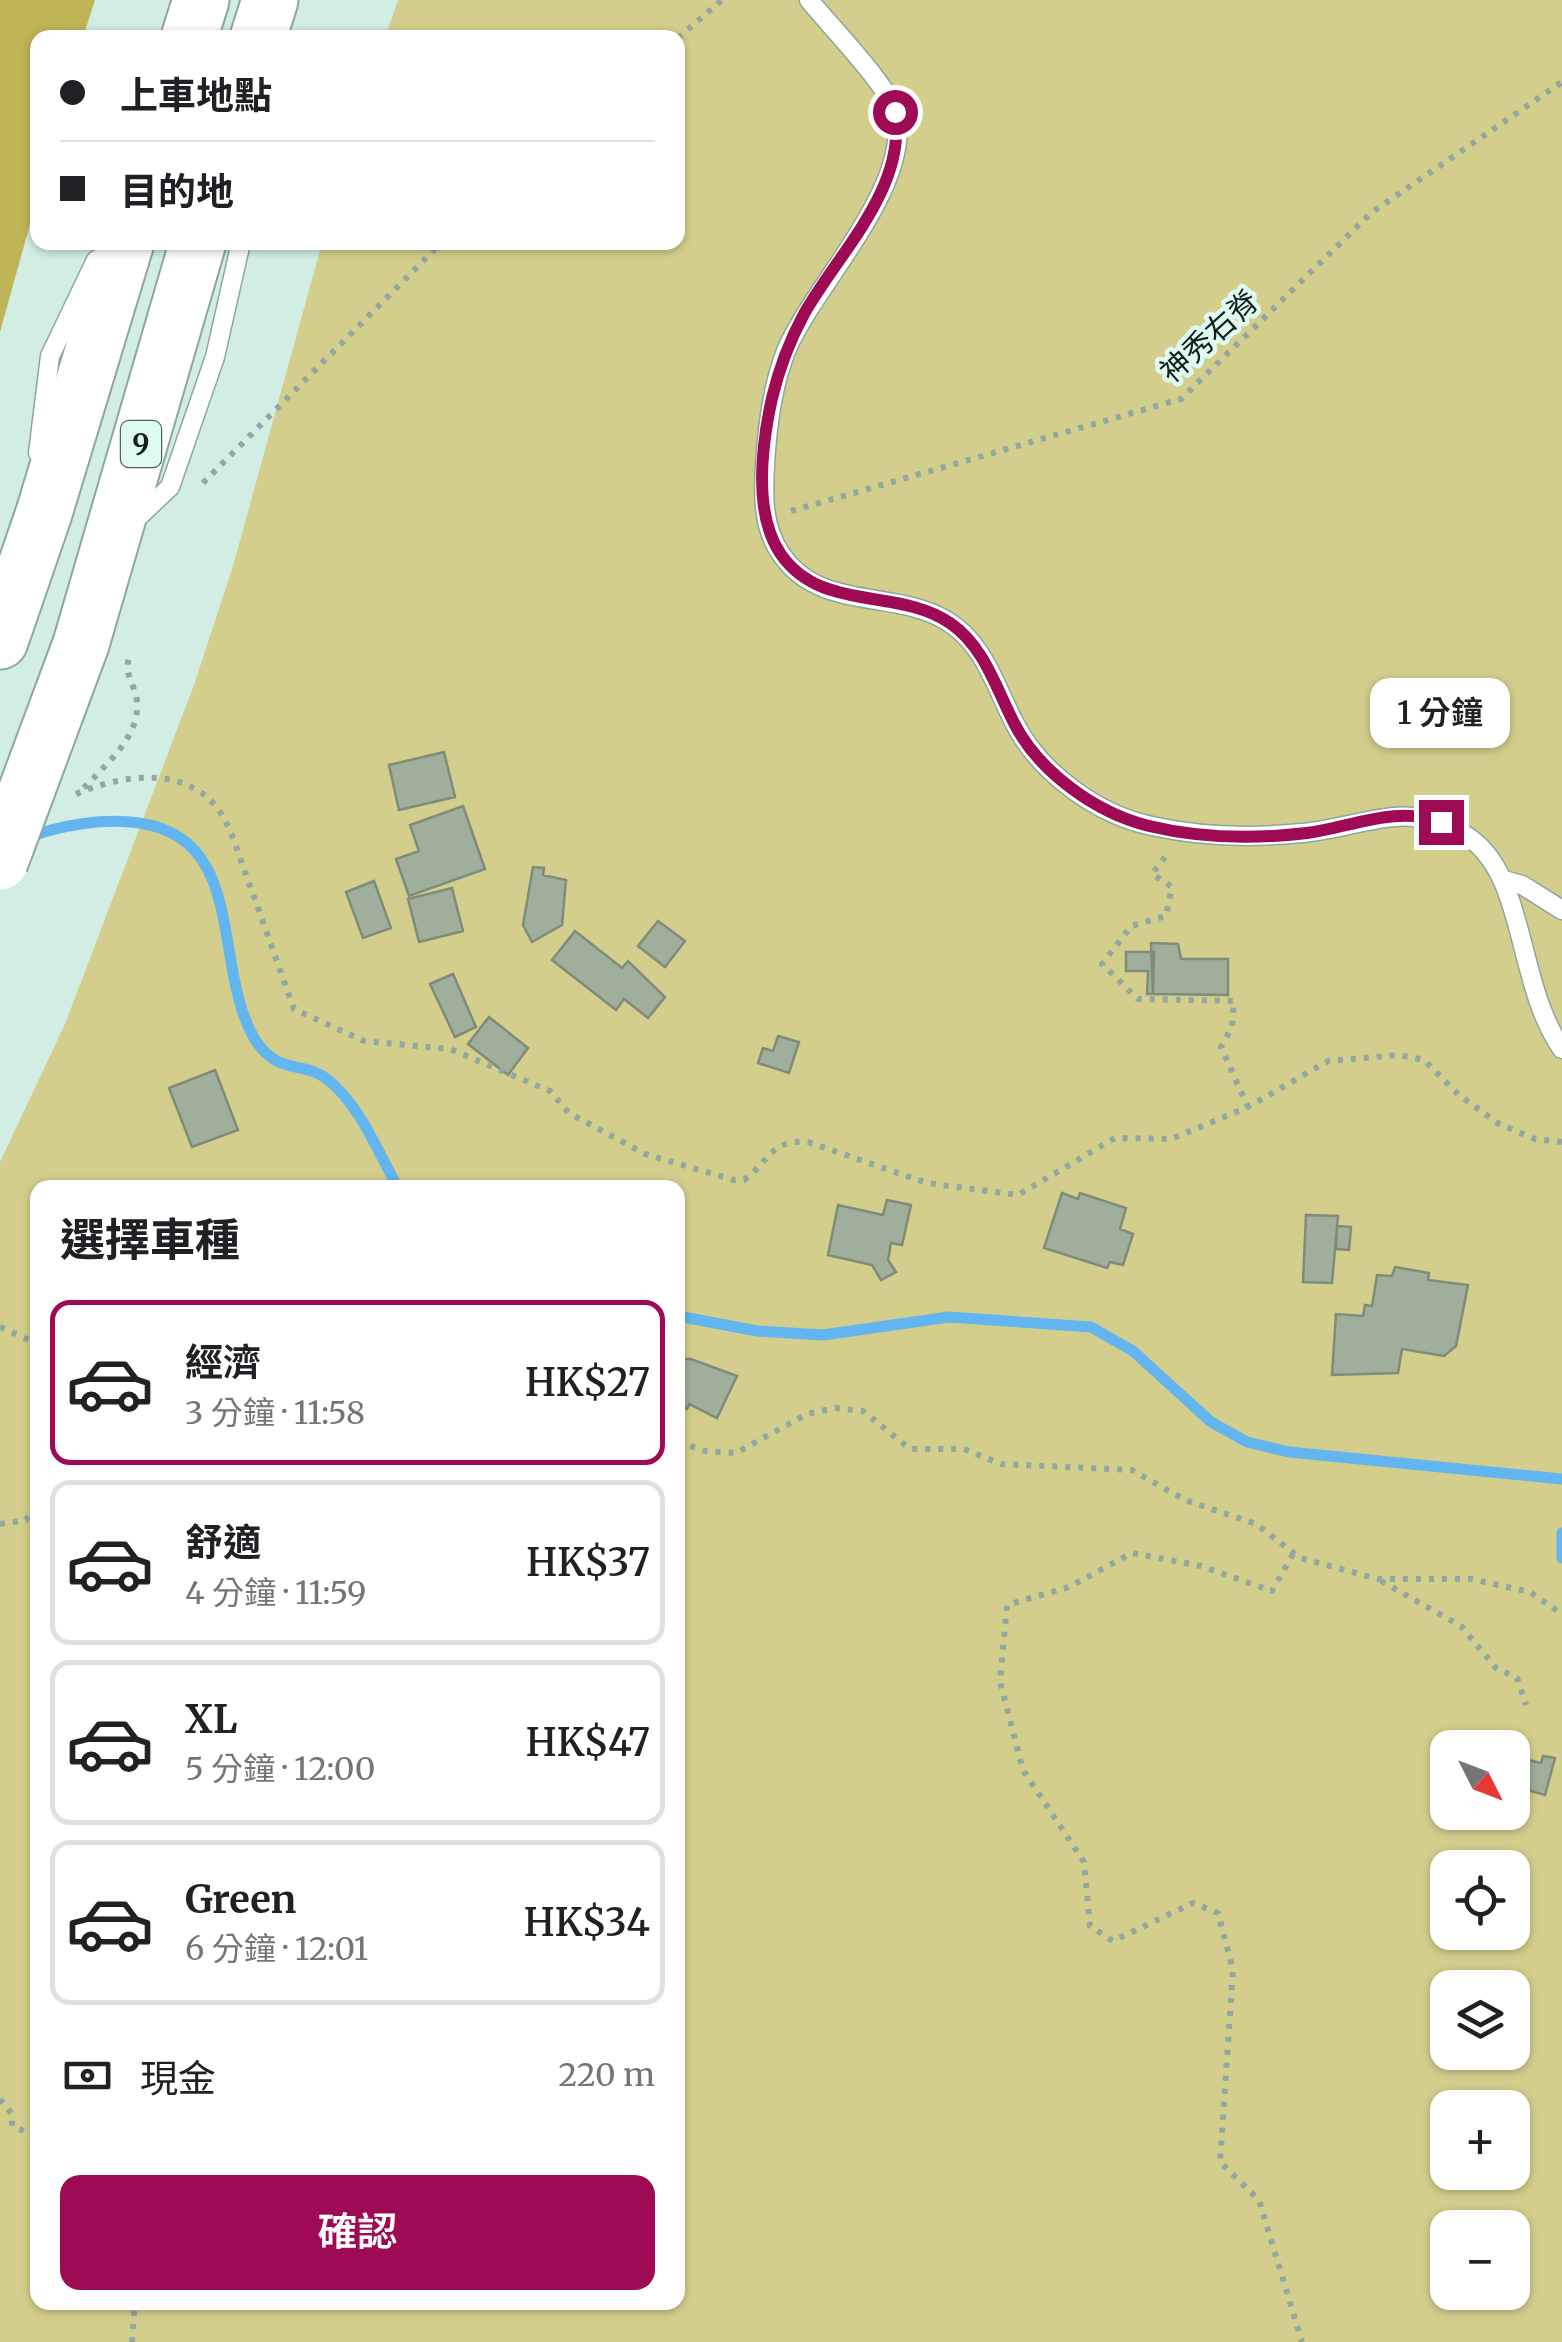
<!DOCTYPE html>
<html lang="zh-TW">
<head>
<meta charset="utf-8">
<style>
  :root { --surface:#fff; --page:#f6f6f6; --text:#202124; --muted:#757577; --line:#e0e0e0; --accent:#9e0a53 }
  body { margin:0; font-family:Merriweather,"Noto Sans TC",serif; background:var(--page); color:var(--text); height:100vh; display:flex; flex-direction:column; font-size:38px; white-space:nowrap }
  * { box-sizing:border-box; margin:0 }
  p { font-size:32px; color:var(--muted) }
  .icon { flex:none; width:55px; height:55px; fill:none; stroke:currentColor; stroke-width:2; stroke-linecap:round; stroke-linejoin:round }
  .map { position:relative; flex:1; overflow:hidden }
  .drawer { position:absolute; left:30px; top:1180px; width:655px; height:1130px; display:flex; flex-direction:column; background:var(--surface); border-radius:20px; box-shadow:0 2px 8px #0004 }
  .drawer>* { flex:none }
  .guide { position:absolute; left:30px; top:30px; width:655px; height:220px; border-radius:20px; box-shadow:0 2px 8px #0004; display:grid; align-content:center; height:220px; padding:0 30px; background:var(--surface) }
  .needle { width:65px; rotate:132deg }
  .buttons { position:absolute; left:1430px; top:1730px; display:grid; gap:20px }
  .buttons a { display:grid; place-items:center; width:100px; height:100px; border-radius:20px; background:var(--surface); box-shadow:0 2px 8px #0004; font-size:50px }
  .end { position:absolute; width:45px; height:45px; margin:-22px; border:12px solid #9e0a53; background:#fff; box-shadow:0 0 0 5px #fff }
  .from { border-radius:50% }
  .bubble { position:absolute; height:70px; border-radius:20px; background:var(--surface); box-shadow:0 2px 8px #0004; font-size:32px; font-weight:600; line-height:70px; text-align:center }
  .guide b { display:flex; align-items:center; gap:35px; height:95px; font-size:38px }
  .guide b+b { border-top:2px solid var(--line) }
  .guide i { width:25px; height:25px; background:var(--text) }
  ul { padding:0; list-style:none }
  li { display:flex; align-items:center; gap:30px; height:165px; margin:0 20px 15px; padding:0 10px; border:5px solid var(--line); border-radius:20px }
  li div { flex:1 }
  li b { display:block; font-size:38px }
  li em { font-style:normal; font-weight:600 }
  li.selected { border-color:var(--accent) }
  li>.icon { width:90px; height:90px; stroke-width:1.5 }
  h2 { padding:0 30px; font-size:45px; line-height:120px }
  .pay { display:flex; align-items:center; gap:25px; height:110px; padding:0 30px; font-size:38px }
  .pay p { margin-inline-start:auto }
  .action { display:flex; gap:20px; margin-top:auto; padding:20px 30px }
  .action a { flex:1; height:115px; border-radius:20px; background:var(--accent); color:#fff; font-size:40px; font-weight:600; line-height:115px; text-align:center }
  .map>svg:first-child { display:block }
  .green { fill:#d4ce8c; fill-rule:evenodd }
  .forest { fill:#bfb557 }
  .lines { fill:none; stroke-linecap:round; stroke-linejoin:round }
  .stream { stroke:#62b5ee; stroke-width:11 }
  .building { fill:#a0af9b; stroke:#7e8c79; stroke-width:2.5 }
  .service-casing { stroke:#8da79e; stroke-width:21 }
  .trunk-casing { stroke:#8da79e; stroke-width:59 }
  .path { stroke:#92a79f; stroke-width:6; stroke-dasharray:5 8; stroke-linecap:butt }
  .service { stroke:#fff; stroke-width:18 }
  .trunk { stroke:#fff; stroke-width:55 }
  .trunk-bridge-casing { stroke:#8da79e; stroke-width:59; stroke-linecap:butt }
  .trunk-bridge { stroke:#fff; stroke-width:55 }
  .route { stroke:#9e0a53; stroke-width:12 }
  .labels { text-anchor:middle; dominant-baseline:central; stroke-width:9; stroke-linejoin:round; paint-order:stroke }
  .shield { fill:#dffaf1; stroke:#52615b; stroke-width:2.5 }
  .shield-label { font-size:28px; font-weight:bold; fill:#151f1b }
  .street-label { font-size:30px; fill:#151f1b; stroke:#dffaf1 }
</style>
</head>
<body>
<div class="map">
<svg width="1562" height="2342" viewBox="0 0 1562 2342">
  <rect width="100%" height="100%" fill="#d2ede3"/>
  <!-- green -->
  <path class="green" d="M398,0H1562V2342H0V1162L65,1024L194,685L233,566L322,243L678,242V38L385,37ZM38,1188H678V2302H38ZM1448,1748H1512V1812H1448ZM1448,1868H1512V1932H1448ZM1448,1988H1512V2052H1448ZM1448,2108H1512V2172H1448ZM1448,2228H1512V2292H1448Z"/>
  <!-- forest -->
  <path class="forest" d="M0,0H95L83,37L38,38L37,199L0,332Z"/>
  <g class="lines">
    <!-- stream -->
    <path class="stream" d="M27,838C60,825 104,818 139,823C249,838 211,970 256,1041C278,1075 304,1061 327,1079C360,1105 378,1152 398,1188
      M678,1316L757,1331L823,1335L949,1317L1091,1327L1133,1351L1211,1422L1247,1442L1289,1452L1562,1479
      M1562,1533V1558"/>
  </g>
  <!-- building -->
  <path class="building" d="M444,752L455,797L399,810L389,765Z
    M463,806L485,869L409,896L396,859L419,851L410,825Z
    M533,867L544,868L543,875L566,880L562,925L532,942L523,925Z
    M374,881L391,928L363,938L346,892Z
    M452,888L463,931L419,942L408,899Z
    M658,921L685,941L665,967L638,946Z
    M575,931L622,968L628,961L665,997L648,1018L624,999L616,1010L552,960Z
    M1151,943L1178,944L1181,959H1228V995L1153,994Z
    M1126,952H1154L1153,994H1147L1148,971H1126Z
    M453,974L476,1027L455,1037L430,984Z
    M489,1017L528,1048L508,1075L468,1044Z
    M778,1036L799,1042L789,1073L758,1063L763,1048L773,1051Z
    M215,1070L238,1130L192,1147L169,1088Z
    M1062,1193L1078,1199L1080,1193L1126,1208L1120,1229L1133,1234L1123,1265L1110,1262L1107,1268L1044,1248Z
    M887,1200L911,1205L902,1245L891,1243L888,1260L896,1272L881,1280L872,1265L828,1255L838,1205L883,1215Z
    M1306,1215L1338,1216L1332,1283L1303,1282Z
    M1337,1226L1351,1227L1349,1250L1336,1249Z
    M1395,1267L1429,1273L1428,1280L1468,1285L1456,1346L1444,1356L1402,1349L1398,1373L1332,1375L1336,1314L1363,1316L1365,1305L1372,1306L1377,1275L1392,1276Z
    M678,1359H691L737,1376L717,1418L689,1404L687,1409L678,1406Z
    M1512,1756L1541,1763L1543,1756L1555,1758L1545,1795L1512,1786Z"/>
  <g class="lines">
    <defs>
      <path id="service" d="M809,0C829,25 888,85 895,112C915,184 813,286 786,351C772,387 767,427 765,466C763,497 763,528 781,554C820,612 895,589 947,621C984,643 996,688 1015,724C1040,773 1098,815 1152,826C1201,837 1252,838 1302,833C1366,827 1411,796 1471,839C1526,879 1517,985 1562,1049
        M38,453L50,356L96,260
        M134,521L170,487L215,357L241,242
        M1504,880L1522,885L1562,910"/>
      <path id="trunk" d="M189,38L201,0
        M258,38L270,0
        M0,641L44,513L126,242
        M81,644L198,242"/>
    </defs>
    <!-- service casing -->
    <use href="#service" class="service-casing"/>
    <!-- trunk casing -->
    <use href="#trunk" class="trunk-casing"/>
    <!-- path -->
    <path class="path" d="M678,38L722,0
      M203,483L442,242
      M791,511L1181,399L1371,213L1562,82
      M84,788C105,765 140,737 137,702C135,683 124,677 129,657
      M76,794C122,774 191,764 222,815C235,837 241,863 250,886C265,927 279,968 294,1009L364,1041L450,1049L550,1091L569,1113L645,1154L734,1180H744C770,1161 770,1139 808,1142L927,1183L1018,1195L1115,1138L1171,1139L1248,1107L1328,1061L1399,1055L1424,1060L1459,1095L1499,1124L1535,1139L1562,1142
      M1165,857L1152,874L1172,887L1166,916L1131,926L1102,964L1138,999L1234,1001L1232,1027L1221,1047L1248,1107
      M0,1327L38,1344
      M678,1442L705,1451L736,1453L807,1414L835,1408L863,1411L910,1449H964L1001,1464L1132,1470L1185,1500L1256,1524L1300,1558L1378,1579H1471L1530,1592L1562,1614
      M0,1524L26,1520L38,1500
      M1293,1554L1272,1591L1201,1566L1132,1553L1069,1587L1007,1605L1000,1682L1023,1770L1084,1862L1090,1926L1113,1941L1193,1903L1218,1913L1233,1970L1220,2162L1259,2200L1302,2342
      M1381,1581L1461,1626L1496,1668L1517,1678L1526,1705
      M0,2099L12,2114V2126L38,2137
      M132,2342L135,2302"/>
    <!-- service -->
    <use href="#service" class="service"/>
    <!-- trunk -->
    <use href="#trunk" class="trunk"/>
    <defs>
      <path id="trunk-bridge" d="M0,862L81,644"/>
    </defs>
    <!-- trunk-bridge casing -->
    <use href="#trunk-bridge" class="trunk-bridge-casing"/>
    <!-- trunk-bridge -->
    <use href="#trunk-bridge" class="trunk-bridge"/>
  </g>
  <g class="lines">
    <!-- route -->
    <path class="route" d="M895,112C907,188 839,252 804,314C790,340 779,369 772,398C762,444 753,512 780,553C820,613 898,587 950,623C984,646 996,688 1014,723C1039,772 1096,813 1149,826C1199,838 1256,839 1307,833C1352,827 1396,805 1441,822"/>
  </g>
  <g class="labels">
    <!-- shield labels -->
    <rect class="shield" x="121" y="421" width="40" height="46" rx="8"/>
    <g class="shield-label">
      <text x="141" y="444">9</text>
    </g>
    <!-- street labels -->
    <g class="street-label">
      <text transform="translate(1209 336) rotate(-42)">神秀右脊</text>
    </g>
  </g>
</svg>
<div class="buttons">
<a><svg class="needle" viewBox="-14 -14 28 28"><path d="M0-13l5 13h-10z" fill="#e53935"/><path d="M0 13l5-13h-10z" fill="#757577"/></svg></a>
<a><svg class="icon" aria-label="locate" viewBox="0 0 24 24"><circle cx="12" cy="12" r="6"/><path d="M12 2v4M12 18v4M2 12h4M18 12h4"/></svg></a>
<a><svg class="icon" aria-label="layers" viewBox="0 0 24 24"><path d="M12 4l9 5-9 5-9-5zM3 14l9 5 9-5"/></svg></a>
<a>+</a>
<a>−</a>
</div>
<i class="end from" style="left:895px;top:112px"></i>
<i class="end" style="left:1441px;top:822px"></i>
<div class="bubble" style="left:1370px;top:678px;width:140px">1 分鐘</div>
<div class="guide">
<b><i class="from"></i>上車地點</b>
<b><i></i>目的地</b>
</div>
<section class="drawer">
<h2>選擇車種</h2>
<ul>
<li class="selected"><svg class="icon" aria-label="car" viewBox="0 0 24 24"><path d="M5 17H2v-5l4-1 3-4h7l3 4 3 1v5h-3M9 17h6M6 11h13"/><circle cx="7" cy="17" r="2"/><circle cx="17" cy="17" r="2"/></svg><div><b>經濟</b><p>3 分鐘 · 11:58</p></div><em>HK$27</em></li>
<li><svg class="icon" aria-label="car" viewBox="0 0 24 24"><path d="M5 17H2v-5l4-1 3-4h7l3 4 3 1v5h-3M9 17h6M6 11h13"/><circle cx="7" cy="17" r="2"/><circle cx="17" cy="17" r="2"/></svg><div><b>舒適</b><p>4 分鐘 · 11:59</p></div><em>HK$37</em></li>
<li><svg class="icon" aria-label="car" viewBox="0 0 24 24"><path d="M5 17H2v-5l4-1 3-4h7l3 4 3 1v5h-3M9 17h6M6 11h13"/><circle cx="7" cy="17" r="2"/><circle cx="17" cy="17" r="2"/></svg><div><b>XL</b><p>5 分鐘 · 12:00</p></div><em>HK$47</em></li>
<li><svg class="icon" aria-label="car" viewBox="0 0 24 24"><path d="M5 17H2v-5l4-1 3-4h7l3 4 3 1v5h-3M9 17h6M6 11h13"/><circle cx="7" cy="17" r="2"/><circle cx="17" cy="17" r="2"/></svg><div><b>Green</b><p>6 分鐘 · 12:01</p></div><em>HK$34</em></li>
</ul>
<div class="pay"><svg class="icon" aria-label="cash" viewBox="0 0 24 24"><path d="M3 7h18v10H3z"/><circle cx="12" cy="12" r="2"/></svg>現金<p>220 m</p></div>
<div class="action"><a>確認</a></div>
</section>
</div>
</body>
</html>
